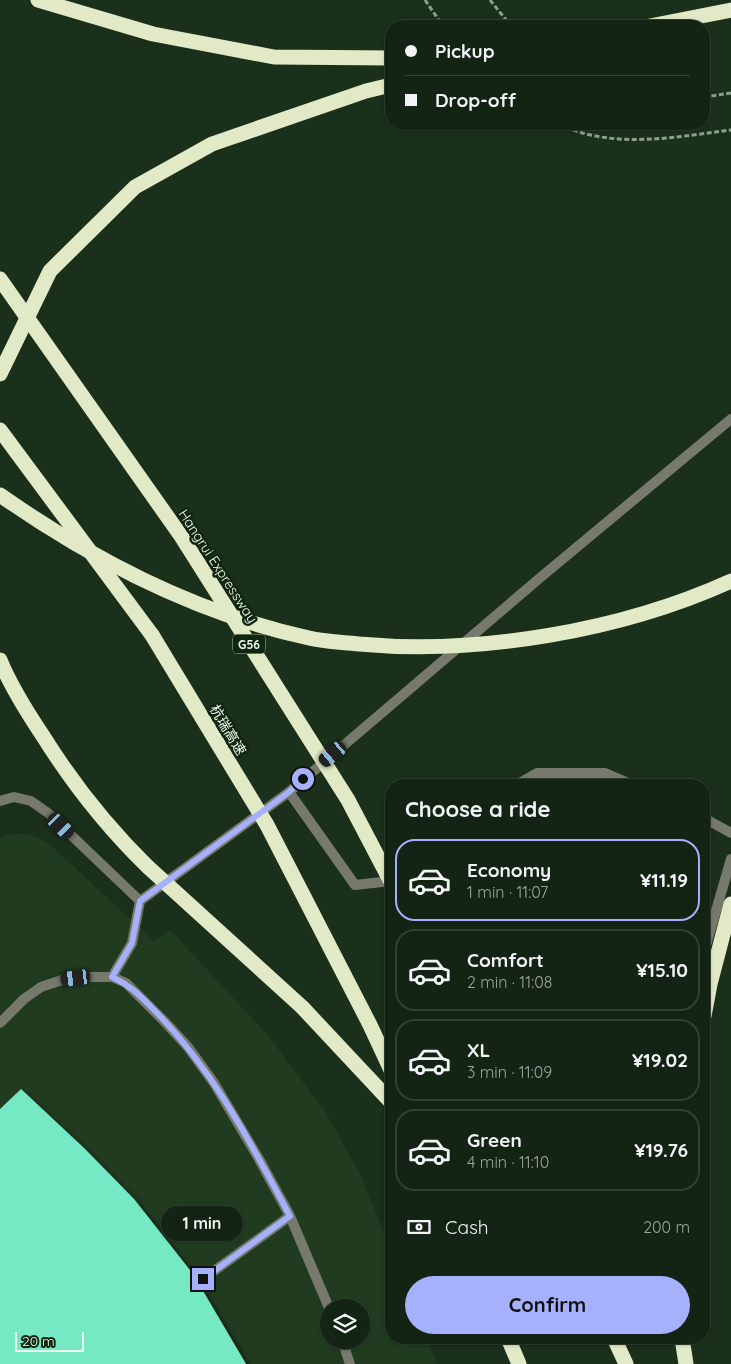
<!DOCTYPE html>
<html lang="en">
<head>
<meta charset="utf-8">
<style>
  :root { --surface:#142414; --page:#1d2c1d; --text:#f1f3f6; --muted:#9da4a0; --line:#334134; --accent:#a5b1fc }
  body { margin:0; font-family:Quicksand,"Noto Sans SC",sans-serif; background:var(--page); color:var(--text); height:100vh; display:flex; flex-direction:column; font-size:19px; white-space:nowrap }
  * { box-sizing:border-box; margin:0 }
  p { font-size:16px; color:var(--muted) }
  .icon { flex:none; width:28px; height:28px; fill:none; stroke:currentColor; stroke-width:2; stroke-linecap:round; stroke-linejoin:round }
  .map { position:relative; flex:1; overflow:hidden }
  .panel { position:absolute; left:385px; top:779px; width:325px; height:565px; display:flex; flex-direction:column; background:var(--surface); border-radius:20px; box-shadow:0 1px 4px #0004,0 0 0 1px var(--line) }
  .panel>* { flex:none }
  .hud { position:absolute; left:385px; top:20px; width:325px; height:110px; border-radius:20px; box-shadow:0 1px 4px #0004,0 0 0 1px var(--line); display:grid; align-content:center; height:110px; padding:0 20px; background:var(--surface) }
  .buttons { position:absolute; left:320px; top:1299px; display:grid; gap:10px }
  .buttons a { display:grid; place-items:center; width:50px; height:50px; border-radius:50%; background:var(--surface); box-shadow:0 1px 4px #0004,0 0 0 1px var(--line); font-size:25px }
  .scale { position:absolute; left:15px; bottom:12px; width:69px; box-sizing:border-box; padding-left:5px; border:2px solid #ebf9ea; border-top:0; font-size:14px; line-height:18px; white-space:nowrap; color:#ebf9ea; -webkit-text-stroke:4px #112611; paint-order:stroke }
  .end { position:absolute; width:22px; height:22px; margin:-11px; border:6px solid #a5b1fc; background:#111; box-shadow:0 0 0 2px #111 }
  .from { border-radius:50% }
  .bubble { position:absolute; height:35px; border-radius:18px; background:var(--surface); box-shadow:0 1px 4px #0004,0 0 0 1px var(--line); font-size:16px; font-weight:700; line-height:35px; text-align:center }
  .car { position:absolute; width:15px; height:30px; margin:-15px -8px; border-radius:6px; box-shadow:0 0 4px 1px #0007; background:linear-gradient(#222 24%,#8ab4d8 0 40%,#222 0 76%,#8ab4d8 0 86%,#222 0) }
  .hud b { display:flex; align-items:center; gap:18px; height:48px; font-size:19px }
  .hud b+b { border-top:1px solid var(--line) }
  .hud i { width:12px; height:12px; background:var(--text) }
  ul { padding:0; list-style:none }
  li { display:flex; align-items:center; gap:15px; height:82px; margin:0 10px 8px; padding:0 10px; border:2px solid var(--line); border-radius:20px }
  li div { flex:1 }
  li b { display:block; font-size:19px }
  li em { font-style:normal; font-weight:700 }
  li.current { border-color:var(--accent) }
  li>.icon { width:45px; height:45px; stroke-width:1.5 }
  h2 { padding:0 20px; font-size:22px; line-height:60px }
  .pay { display:flex; align-items:center; gap:12px; height:55px; padding:0 20px; font-size:19px }
  .pay p { margin-inline-start:auto }
  .cta { display:flex; gap:10px; margin-top:auto; padding:10px 20px }
  .cta a { flex:1; height:58px; border-radius:30px; background:var(--accent); color:#111; font-size:20px; font-weight:700; line-height:58px; text-align:center }
  .map>svg:first-child { display:block }
  .built { fill:#203b20; fill-rule:evenodd }
  .building { fill:#75e8c4; filter:url(#shadow) }
  .lines { fill:none; stroke-linecap:round; stroke-linejoin:round }
  .path { stroke:#8d9f8c; stroke-width:3; stroke-dasharray:5 2.5; stroke-linecap:butt }
  .service { stroke:#76796b; stroke-width:10 }
  .minor { stroke:#76796b; stroke-width:10 }
  .motorway { stroke:#e2e9c6; stroke-width:15 }
  .motorway-bridge { stroke:#e2e9c6; stroke-width:15 }
  .route { stroke:#a5b1fc; stroke-width:6 }
  .labels { text-anchor:middle; dominant-baseline:central; stroke-width:5; stroke-linejoin:round; paint-order:stroke }
  .shield { fill:#112611; stroke:#aabaa9; stroke-width:1 }
  .shield-label { font-size:12px; font-weight:bold; fill:#ebf9ea }
  .street-label { font-size:14px; fill:#ebf9ea; stroke:#112611 }
</style>
</head>
<body>
<div class="map">
<svg width="731" height="1364" viewBox="0 0 731 1364">
  <defs>
    <filter id="shadow"><feDropShadow dx="4.5" dy="4.5" stdDeviation="2.5" flood-color="#0009"/></filter>
  </defs>
  <rect width="100%" height="100%" fill="#1b301a"/>
  <!-- built -->
  <path class="built" d="M10,834H23L36,837L47,842L154,941L170,930L266,1033L326,1113L360,1174L391,1250V1338H427L437,1364H0V838ZM329,1308H361V1340H329Z"/>
  <!-- building -->
  <path class="building" d="M21,1089L85,1149L134,1199L193,1274L246,1364H0V1109Z"/>
  <g class="lines">
    <!-- path -->
    <path class="path" d="M425,0L443,26
      M490,0L511,26
      M704,97L731,93
      M559,124C612,150 675,137 731,130"/>
    <!-- service -->
    <path class="service" d="M516,785L537,773H605L633,785
      M289,792L355,885L391,881
      M704,818L731,833
      M704,952L731,859
      M112,977L132,943L140,901
      M0,1023L24,999L41,987L62,980L89,977H112L126,983L165,1022L188,1047L214,1083L259,1159L290,1216L329,1308
      M203,1279L290,1216
      M342,1340L350,1364"/>
    <!-- minor -->
    <path class="minor" d="M0,801L14,797L31,801L48,813L140,901L289,792L541,577L731,419"/>
    <!-- motorway -->
    <path class="motorway" d="M38,0L153,34L274,57L391,58
      M650,26L731,10
      M0,374L50,271L135,187L212,144L366,91L391,85
      M0,430L152,635
      M0,660C11,687 27,712 43,736C73,784 108,828 148,867
      M704,1016L710,984L731,904
      M508,1338L519,1364
      M614,1338L626,1364
      M682,1338L686,1364"/>
    <!-- motorway-bridge -->
    <path class="motorway-bridge" d="M0,279L181,536L348,800L391,882
      M0,495C93,560 197,614 309,638C325,642 342,642 359,644C479,655 621,631 731,581
      M152,635L267,825L370,1025L391,1070
      M148,867L302,1007L391,1102"/>
  </g>
  <g class="lines">
    <!-- route -->
    <path class="route" d="M203,1279L290,1216C251,1144 214,1071 156,1012C141,997 132,986 112,977L132,943L140,901L289,792L303,779"/>
  </g>
  <g class="labels">
    <!-- shield labels -->
    <rect class="shield" x="233" y="634.5" width="32" height="19" rx="4"/>
    <g class="shield-label">
      <text x="249" y="644">G56</text>
    </g>
    <!-- street labels -->
    <g class="street-label">
      <text transform="translate(218 566) rotate(57)">Hangrui Expressway</text>
      <text transform="translate(228 730) rotate(59)">杭瑞高速</text>
    </g>
  </g>
</svg>
<div class="buttons">
<a><svg class="icon" aria-label="layers" viewBox="0 0 24 24"><path d="M12 4l9 5-9 5-9-5zM3 14l9 5 9-5"/></svg></a>
</div>
<div class="scale">20 m</div>
<i class="end from" style="left:303px;top:779px"></i>
<i class="end" style="left:203px;top:1279px"></i>
<div class="bubble" style="left:161px;top:1206px;width:82px">1 min</div>
<i class="car" style="left:333px;top:754px;rotate:230deg"></i>
<i class="car" style="left:61px;top:826px;rotate:134deg"></i>
<i class="car" style="left:76px;top:978px;rotate:263deg"></i>
<div class="hud">
<b><i class="from"></i>Pickup</b>
<b><i></i>Drop-off</b>
</div>
<section class="panel">
<h2>Choose a ride</h2>
<ul>
<li class="current"><svg class="icon" aria-label="car" viewBox="0 0 24 24"><path d="M5 17H2v-5l4-1 3-4h7l3 4 3 1v5h-3M9 17h6M6 11h13"/><circle cx="7" cy="17" r="2"/><circle cx="17" cy="17" r="2"/></svg><div><b>Economy</b><p>1 min · 11:07</p></div><em>¥11.19</em></li>
<li><svg class="icon" aria-label="car" viewBox="0 0 24 24"><path d="M5 17H2v-5l4-1 3-4h7l3 4 3 1v5h-3M9 17h6M6 11h13"/><circle cx="7" cy="17" r="2"/><circle cx="17" cy="17" r="2"/></svg><div><b>Comfort</b><p>2 min · 11:08</p></div><em>¥15.10</em></li>
<li><svg class="icon" aria-label="car" viewBox="0 0 24 24"><path d="M5 17H2v-5l4-1 3-4h7l3 4 3 1v5h-3M9 17h6M6 11h13"/><circle cx="7" cy="17" r="2"/><circle cx="17" cy="17" r="2"/></svg><div><b>XL</b><p>3 min · 11:09</p></div><em>¥19.02</em></li>
<li><svg class="icon" aria-label="car" viewBox="0 0 24 24"><path d="M5 17H2v-5l4-1 3-4h7l3 4 3 1v5h-3M9 17h6M6 11h13"/><circle cx="7" cy="17" r="2"/><circle cx="17" cy="17" r="2"/></svg><div><b>Green</b><p>4 min · 11:10</p></div><em>¥19.76</em></li>
</ul>
<div class="pay"><svg class="icon" aria-label="cash" viewBox="0 0 24 24"><path d="M3 7h18v10H3z"/><circle cx="12" cy="12" r="2"/></svg>Cash<p>200 m</p></div>
<div class="cta"><a>Confirm</a></div>
</section>
</div>
</body>
</html>
